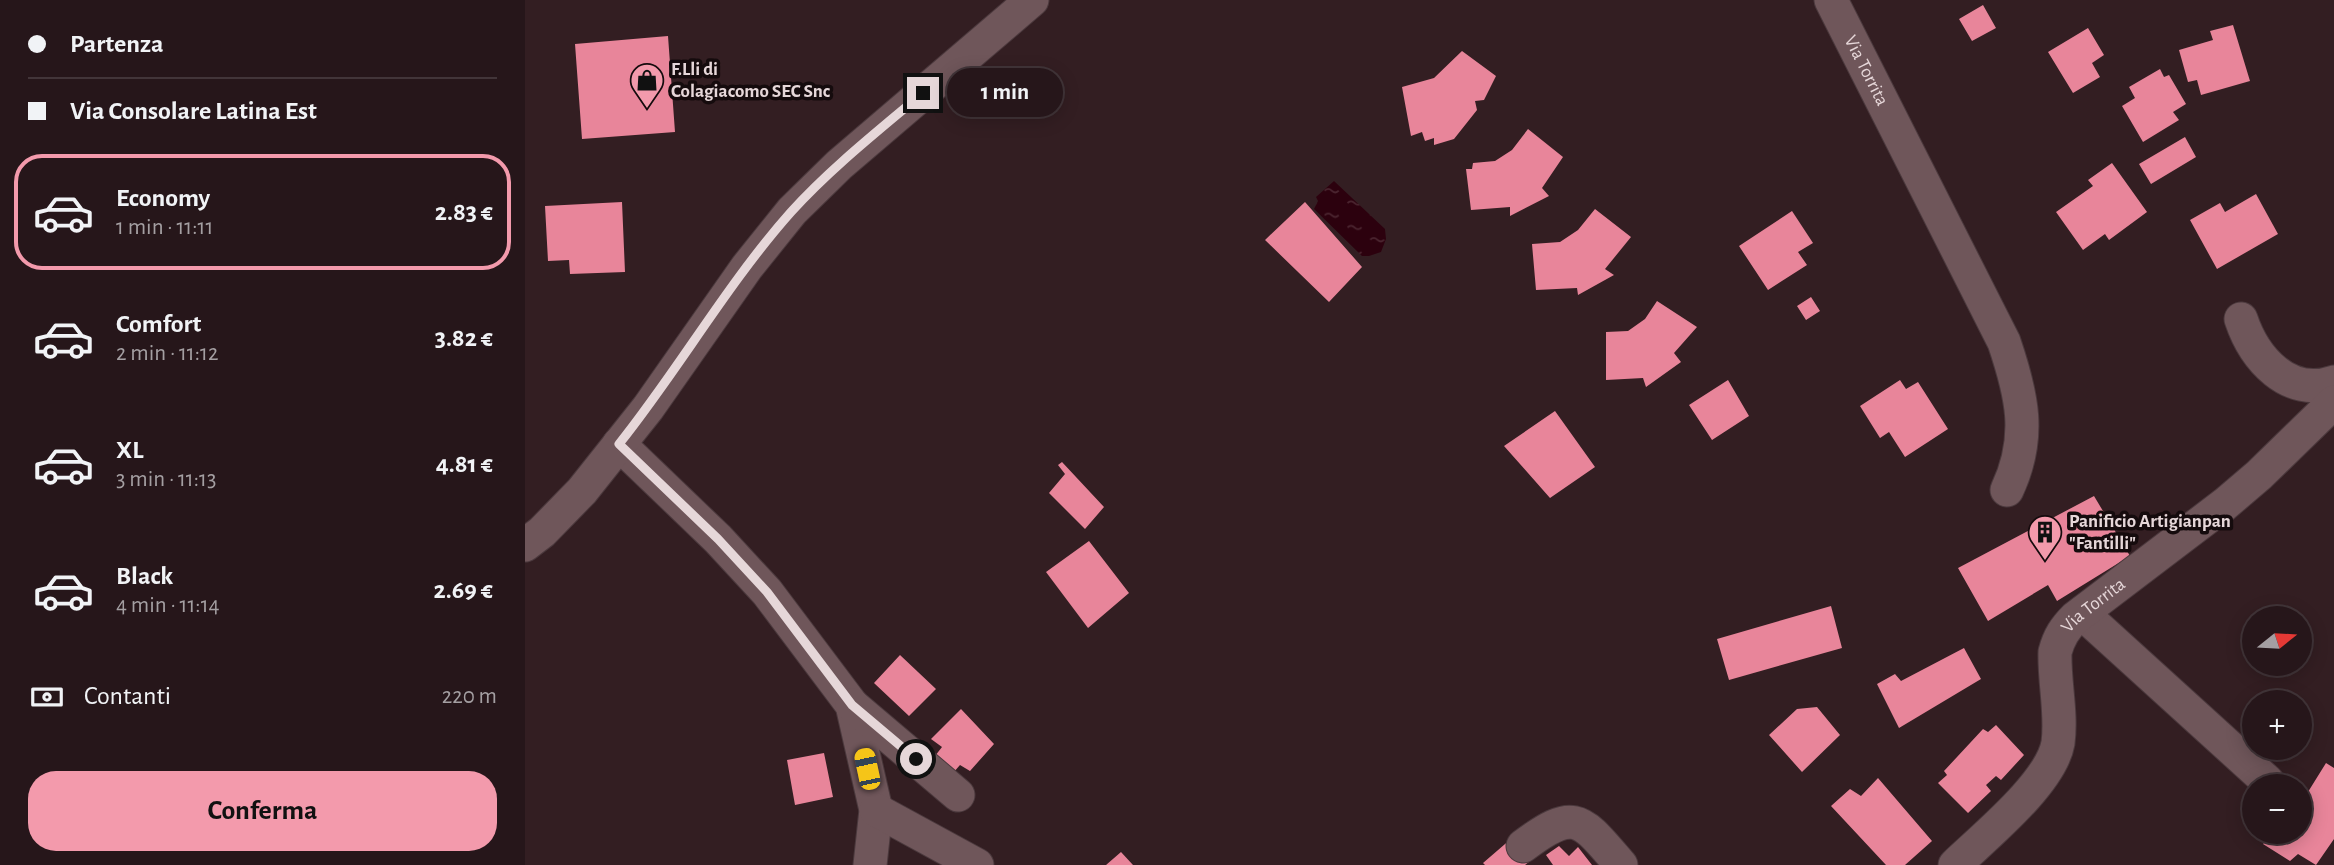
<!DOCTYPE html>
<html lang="it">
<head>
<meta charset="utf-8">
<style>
  :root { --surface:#26161a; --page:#322327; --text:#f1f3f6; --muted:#a49fa2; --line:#423539; --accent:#f39aac }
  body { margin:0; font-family:"Alegreya Sans",sans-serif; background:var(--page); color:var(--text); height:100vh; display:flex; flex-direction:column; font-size:26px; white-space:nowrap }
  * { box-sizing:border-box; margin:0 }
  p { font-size:23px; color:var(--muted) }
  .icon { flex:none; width:38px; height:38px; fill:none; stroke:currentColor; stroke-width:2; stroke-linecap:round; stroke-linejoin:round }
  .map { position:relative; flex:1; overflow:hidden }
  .details { display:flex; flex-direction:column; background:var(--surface); width:525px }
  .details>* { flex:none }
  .guide { display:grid; align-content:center; height:154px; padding:0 28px; background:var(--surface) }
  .needle { width:46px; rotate:72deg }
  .controls { position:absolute; left:1717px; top:606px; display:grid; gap:14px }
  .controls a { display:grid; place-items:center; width:70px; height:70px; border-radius:50%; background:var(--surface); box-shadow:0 4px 18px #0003,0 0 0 2px var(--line); font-size:35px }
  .end { position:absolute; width:32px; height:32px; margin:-16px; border:9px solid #e6d7d9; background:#111; box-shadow:0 0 0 4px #111 }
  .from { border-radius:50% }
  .bubble { position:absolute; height:49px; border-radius:24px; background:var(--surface); box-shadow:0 4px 18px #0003,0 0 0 2px var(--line); font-size:23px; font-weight:600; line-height:49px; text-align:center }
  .car { position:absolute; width:21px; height:42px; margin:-21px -10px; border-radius:9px; box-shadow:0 0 5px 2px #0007; background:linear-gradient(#f5c518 24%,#345 0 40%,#f5c518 0 76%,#345 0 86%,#f5c518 0) }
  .guide b { display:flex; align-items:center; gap:24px; height:66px; font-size:26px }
  .guide b+b { border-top:2px solid var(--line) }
  .guide i { width:18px; height:18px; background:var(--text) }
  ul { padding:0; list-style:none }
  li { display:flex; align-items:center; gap:21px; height:116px; margin:0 14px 10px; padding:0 14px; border:4px solid transparent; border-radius:28px }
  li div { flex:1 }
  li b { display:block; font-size:26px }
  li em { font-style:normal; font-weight:600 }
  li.on { border-color:var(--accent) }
  li>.icon { width:63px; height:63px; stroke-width:1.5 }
  .pay { display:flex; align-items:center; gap:18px; height:77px; padding:0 28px; font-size:26px }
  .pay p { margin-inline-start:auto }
  .primary-button { display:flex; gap:14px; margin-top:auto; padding:14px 28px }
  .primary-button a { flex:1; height:80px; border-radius:28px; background:var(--accent); color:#111; font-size:28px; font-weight:600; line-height:80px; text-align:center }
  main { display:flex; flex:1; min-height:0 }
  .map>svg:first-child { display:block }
  .water { fill:url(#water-ripples) }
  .building { fill:#e8859a }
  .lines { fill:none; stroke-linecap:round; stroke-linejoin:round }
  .minor-casing { stroke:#4b393d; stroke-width:35 }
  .minor { stroke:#6f565a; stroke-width:33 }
  .route { stroke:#e6d7d9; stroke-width:9 }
  .labels { text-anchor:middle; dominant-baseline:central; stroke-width:7; stroke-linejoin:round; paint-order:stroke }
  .poi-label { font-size:19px; font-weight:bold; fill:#e6d7d9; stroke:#150b0d; text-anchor:start }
  .street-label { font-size:19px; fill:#e6d7d9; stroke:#150b0d }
</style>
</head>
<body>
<main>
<section class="details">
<div class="guide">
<b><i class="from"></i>Partenza</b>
<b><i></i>Via Consolare Latina Est</b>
</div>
<ul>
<li class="on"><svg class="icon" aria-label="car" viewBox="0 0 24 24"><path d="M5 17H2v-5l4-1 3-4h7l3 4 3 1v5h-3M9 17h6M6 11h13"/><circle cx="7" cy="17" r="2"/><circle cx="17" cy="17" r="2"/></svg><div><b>Economy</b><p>1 min · 11:11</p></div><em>2.83 €</em></li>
<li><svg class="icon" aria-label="car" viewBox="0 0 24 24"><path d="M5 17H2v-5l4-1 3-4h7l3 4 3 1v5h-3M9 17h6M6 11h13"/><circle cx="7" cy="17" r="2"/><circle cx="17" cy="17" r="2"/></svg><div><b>Comfort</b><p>2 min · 11:12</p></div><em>3.82 €</em></li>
<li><svg class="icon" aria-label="car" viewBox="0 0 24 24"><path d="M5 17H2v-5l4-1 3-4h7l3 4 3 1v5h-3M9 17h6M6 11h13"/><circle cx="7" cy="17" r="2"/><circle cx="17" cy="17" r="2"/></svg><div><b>XL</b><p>3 min · 11:13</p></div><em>4.81 €</em></li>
<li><svg class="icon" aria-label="car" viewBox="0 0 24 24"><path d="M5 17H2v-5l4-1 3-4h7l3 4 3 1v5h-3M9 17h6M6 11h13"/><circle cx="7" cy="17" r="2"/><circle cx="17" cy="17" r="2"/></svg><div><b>Black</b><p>4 min · 11:14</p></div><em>2.69 €</em></li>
</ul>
<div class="pay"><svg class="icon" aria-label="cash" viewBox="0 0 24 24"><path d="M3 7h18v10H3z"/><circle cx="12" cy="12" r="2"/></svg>Contanti<p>220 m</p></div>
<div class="primary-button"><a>Conferma</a></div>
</section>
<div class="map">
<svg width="1809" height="865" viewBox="0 0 1809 865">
  <defs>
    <pattern id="water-ripples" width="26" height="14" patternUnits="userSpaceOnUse" patternTransform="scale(1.75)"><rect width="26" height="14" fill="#2c010e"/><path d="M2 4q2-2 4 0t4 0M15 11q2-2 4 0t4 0" fill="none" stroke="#4b2530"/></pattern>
  </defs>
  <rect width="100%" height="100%" fill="#331e22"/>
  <!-- water -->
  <path class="water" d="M809,181L860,229L861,239L856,252L844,256H837L789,209L793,201L791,197Z"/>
  <!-- building -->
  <path class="building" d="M1458,5L1471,28L1447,41L1434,19Z
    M1708,25L1725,81L1676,95L1672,80L1663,82L1654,50L1688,40L1685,31Z
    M1563,28L1579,55L1567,63L1575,77L1548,93L1523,52Z
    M143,36L150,132L57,139L50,44Z
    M937,51L971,76L959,100L950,101L952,110L929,139L909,145V138L900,141L897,132L886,136L877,87L909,78Z
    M1635,69L1639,77L1644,75L1661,104L1648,112L1654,120L1618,142L1597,106L1610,98L1604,87Z
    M1003,129L1038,157L1017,188L1024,196L985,216V207L946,210L941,169H947L948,163L970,161L987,150Z
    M1660,137L1671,157L1626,184L1614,164Z
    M1587,163L1622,212L1584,240L1580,234L1558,250L1531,212L1568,186L1563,180Z
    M1731,194L1753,234L1692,269L1665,220L1695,203L1700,212Z
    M97,202L100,272L45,274L44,260L23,261L20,206Z
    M780,202L837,267L804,302L740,240Z
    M1070,209L1106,237L1080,269L1089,275L1053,295L1052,288L1011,290L1007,244L1035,242L1053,230Z
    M1267,211L1288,243L1273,252L1282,265L1243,290L1214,246Z
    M1286,297L1295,311L1281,320L1272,306Z
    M1132,301L1172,327L1149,353L1156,362L1121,387L1118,378L1081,380V332L1103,331L1120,319Z
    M1203,380L1224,416L1187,440L1164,405Z
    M1375,380L1381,389L1393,382L1423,429L1380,457L1364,432L1355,438L1335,406Z
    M1030,411L1070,467L1025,498L979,446Z
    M537,462L579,507L560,529L524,493L540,474L533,465Z
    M1569,496L1605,556L1532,601L1523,585L1463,621L1433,568Z
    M564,541L604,593L563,628L521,572Z
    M1306,606L1317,648L1204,680L1192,639Z
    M1439,648L1456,679L1374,728L1352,684L1370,674L1376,681Z
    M375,655L411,689L384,716L349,683Z
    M1292,707L1315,735L1277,772L1244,735L1272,709Z
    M436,709L469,744L445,771L435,765L428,773L410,756L417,747L406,739Z
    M1471,725L1499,755L1476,780L1471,776L1461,785L1466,791L1443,813L1413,783L1422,775L1419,771L1458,729L1463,732Z
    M299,753L308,797L270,805L262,760Z
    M1801,763L1809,768V839L1791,865L1773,854L1765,861L1738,844L1748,831H1774V813L1782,803L1778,800Z
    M1353,778L1407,841L1380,865H1361L1306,806L1325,789L1336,796Z
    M987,838L1005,861L1000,865H960L958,863Z
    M1034,846L1044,856L1053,847L1067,865H1028L1021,855Z
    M596,852L608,865H581Z"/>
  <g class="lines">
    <defs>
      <g id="minor">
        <path id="s1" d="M1306,0L1479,342C1497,395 1507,437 1482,490"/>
        <path d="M1716,319C1729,358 1763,398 1809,382"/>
        <path d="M94,444L193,539L242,592L327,705L351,810L345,865"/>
        <path d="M0,545L17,532L57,491L123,408L222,267L267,211L314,165L507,0"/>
        <path d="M1557,613L1742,781"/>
        <path d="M327,705L433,795"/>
        <path d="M351,810L452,865"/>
        <path d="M998,846C1051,806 1056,819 1096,865"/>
        <path id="s2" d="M1430,865C1459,837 1526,783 1533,743C1537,713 1529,682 1530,652C1534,637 1540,628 1550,618L1700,504L1734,475L1809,402"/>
      </g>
    </defs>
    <!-- minor casing -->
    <use href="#minor" class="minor-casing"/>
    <!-- minor -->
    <use href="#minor" class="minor"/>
  </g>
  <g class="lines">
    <!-- route -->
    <path class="route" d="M391,759L327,705L242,592L193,539L94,444C154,369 202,284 266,212C306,168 353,131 398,93"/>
  </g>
  <!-- icons -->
  <defs>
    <symbol id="shop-pin" viewBox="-11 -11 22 30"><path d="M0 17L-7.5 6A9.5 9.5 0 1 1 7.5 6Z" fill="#f39aac" stroke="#150b0d"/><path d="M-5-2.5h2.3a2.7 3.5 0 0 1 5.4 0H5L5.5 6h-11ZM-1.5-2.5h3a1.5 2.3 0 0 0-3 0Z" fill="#111"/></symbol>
    <symbol id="building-pin" viewBox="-11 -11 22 30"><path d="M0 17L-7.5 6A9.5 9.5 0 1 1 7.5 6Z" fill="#f39aac" stroke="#150b0d"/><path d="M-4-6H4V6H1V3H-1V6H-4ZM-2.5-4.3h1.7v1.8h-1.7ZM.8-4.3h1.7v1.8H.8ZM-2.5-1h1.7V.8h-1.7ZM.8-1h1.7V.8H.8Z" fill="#111"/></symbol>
  </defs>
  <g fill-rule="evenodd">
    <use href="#shop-pin" x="103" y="61" width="38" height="52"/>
    <use href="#building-pin" x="1501" y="513" width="38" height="52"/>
  </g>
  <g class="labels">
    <!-- poi labels -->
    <g class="poi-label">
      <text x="146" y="69">F.Lli di<tspan x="146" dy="22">Colagiacomo SEC Snc</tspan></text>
      <text x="1544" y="521">Panificio Artigianpan<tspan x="1544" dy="22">"Fantilli"</tspan></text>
    </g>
    <!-- street labels -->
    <g class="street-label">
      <text stroke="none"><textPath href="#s1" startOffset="79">Via Torrita</textPath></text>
      <text stroke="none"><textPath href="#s2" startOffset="315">Via Torrita</textPath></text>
    </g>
  </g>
</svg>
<div class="controls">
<a><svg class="needle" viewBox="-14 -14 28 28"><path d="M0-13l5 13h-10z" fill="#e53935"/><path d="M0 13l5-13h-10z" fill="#a49fa2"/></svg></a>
<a>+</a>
<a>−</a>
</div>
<i class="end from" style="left:391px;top:759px"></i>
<i class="end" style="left:398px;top:93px"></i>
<div class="bubble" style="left:422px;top:68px;width:116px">1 min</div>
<i class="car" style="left:342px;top:769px;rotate:348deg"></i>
</div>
</main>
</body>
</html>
